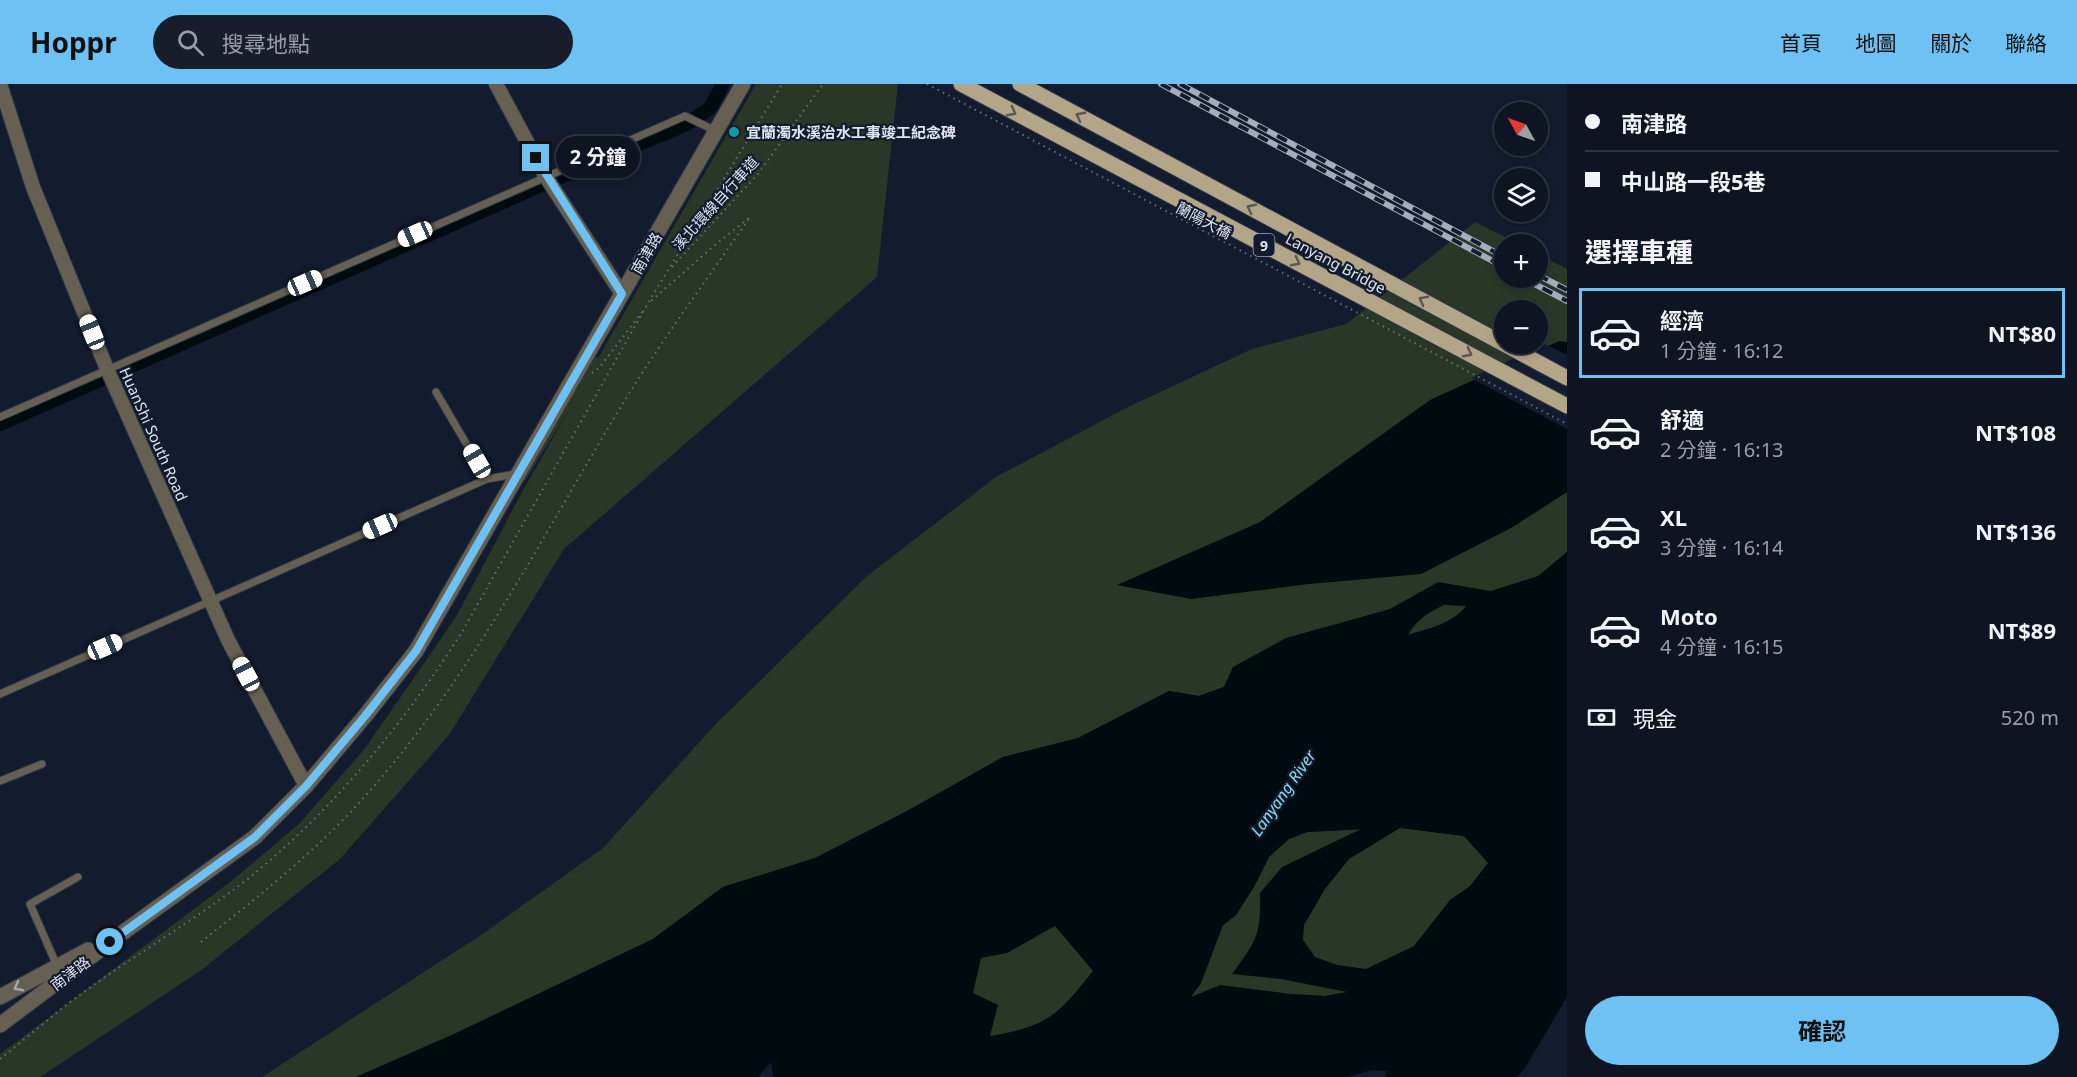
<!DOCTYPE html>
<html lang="zh-TW">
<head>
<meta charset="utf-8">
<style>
  :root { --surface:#0e1422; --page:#171d2a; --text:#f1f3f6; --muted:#9b9ea5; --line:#2e3340; --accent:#6dc2f3 }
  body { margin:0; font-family:"Noto Sans","Noto Sans TC",sans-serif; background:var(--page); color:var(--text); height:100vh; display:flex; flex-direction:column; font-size:22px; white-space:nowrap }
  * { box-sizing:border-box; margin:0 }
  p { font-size:20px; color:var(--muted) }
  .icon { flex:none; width:33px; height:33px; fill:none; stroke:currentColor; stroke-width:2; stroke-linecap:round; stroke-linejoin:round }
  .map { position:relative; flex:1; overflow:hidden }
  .side { display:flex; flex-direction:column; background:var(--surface); width:510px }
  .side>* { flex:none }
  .top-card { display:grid; align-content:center; height:132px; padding:0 18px; background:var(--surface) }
  .needle { width:39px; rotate:310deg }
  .controls { position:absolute; left:1494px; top:18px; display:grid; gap:12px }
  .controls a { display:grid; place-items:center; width:54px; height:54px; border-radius:50%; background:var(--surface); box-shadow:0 3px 9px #0003,0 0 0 2px var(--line); font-size:30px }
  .end { position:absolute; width:27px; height:27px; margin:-14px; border:8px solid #6dc2f3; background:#111; box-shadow:0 0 0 3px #111 }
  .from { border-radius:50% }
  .bubble { position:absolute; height:42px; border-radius:21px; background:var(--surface); box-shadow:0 3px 9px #0003,0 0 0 2px var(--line); font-size:20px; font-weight:700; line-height:42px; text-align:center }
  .car { position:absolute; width:18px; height:36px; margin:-18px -9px; border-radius:8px; box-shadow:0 0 4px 2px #0007; background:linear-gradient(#fff 24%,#345 0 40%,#fff 0 76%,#345 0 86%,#fff 0) }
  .top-card b { display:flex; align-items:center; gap:21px; height:57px; font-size:22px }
  .top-card b+b { border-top:2px solid var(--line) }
  .top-card i { width:15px; height:15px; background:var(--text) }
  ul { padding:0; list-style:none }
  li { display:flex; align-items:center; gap:18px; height:90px; margin:0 12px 9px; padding:0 6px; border:3px solid transparent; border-radius:0px }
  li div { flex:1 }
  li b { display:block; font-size:22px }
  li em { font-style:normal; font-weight:700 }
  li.selected { border-color:var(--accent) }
  li>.icon { width:54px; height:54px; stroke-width:1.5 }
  h2 { padding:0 18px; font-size:27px; line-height:72px }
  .pay { display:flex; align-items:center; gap:15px; height:66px; padding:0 18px; font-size:22px }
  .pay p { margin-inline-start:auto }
  .button { display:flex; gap:12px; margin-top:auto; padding:12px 18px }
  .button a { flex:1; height:69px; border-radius:36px; background:var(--accent); color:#111; font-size:24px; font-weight:700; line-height:69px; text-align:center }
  header { display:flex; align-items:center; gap:36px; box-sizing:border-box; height:84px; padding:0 30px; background:var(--accent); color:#111 }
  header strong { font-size:28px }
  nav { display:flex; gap:33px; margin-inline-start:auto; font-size:21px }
  .search { width:420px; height:54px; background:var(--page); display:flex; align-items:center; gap:15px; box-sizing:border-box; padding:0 21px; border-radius:33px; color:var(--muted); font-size:22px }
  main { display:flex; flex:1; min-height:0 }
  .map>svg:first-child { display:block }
  .green { fill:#2b3726; fill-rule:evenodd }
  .water { fill:#000b0f; fill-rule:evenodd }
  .pier { fill:#131b2e }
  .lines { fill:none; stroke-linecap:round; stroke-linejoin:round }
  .canal { stroke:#000b0f; stroke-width:14 }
  .service-casing { stroke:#2f3749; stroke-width:9 }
  .minor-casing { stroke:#2f3749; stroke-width:16 }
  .tertiary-casing { stroke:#2f3749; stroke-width:17 }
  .primary-casing { stroke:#2f3749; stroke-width:17 }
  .path { stroke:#676e7f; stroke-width:2; stroke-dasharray:1.5 4.5; stroke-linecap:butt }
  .service { stroke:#666052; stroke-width:7 }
  .minor { stroke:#666052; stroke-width:14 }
  .tertiary { stroke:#666052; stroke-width:15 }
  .primary { stroke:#b3a588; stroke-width:15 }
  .rail-casing { stroke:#a5acbb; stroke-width:6 }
  .rail { stroke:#131b2e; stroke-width:4; stroke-dasharray:11; stroke-linecap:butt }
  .oneway { stroke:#5b5956 }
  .oneway2 { stroke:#a7a8a9 }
  .route { stroke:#6dc2f3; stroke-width:8 }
  .culture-dot { fill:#0f9aa8; stroke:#131b2e; stroke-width:2 }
  .labels { text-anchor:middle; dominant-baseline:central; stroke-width:4.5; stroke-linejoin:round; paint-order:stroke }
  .shield { fill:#131b2e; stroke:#a0a7b6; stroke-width:1.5 }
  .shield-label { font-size:14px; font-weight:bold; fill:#dde3f1 }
  .poi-label { font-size:15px; font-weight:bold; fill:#dde3f1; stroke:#131b2e; text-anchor:start }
  .street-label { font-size:15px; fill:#dde3f1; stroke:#131b2e }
  .water-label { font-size:16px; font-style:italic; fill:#8ad9e8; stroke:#131b2e }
</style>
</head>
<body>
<header>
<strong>Hoppr</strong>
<div class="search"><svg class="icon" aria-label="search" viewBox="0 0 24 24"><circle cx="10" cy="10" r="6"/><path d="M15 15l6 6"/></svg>搜尋地點</div>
<nav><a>首頁</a><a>地圖</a><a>關於</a><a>聯絡</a></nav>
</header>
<main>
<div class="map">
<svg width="1567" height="993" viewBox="0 0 1567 993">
  <rect width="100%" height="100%" fill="#131b2e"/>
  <!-- green -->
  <path class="green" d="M756,0H898L877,193L564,465L449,651L340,775L200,887L40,993H0V970L230,798L299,740L366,663L456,533L522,408L570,324L525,397L519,392L592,270L598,274Z
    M1475,138L1519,160H1504V194H1538V170L1567,185V468L1540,491L1437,542L1407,551L1233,583L1224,603L1199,612L1169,607L1078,654L1003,673L907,727L815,774L723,803L653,855L454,950L356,993H262L481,851L603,764L715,641L867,492L996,393L1126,324L1252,265L1346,240ZM1504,226H1538V260H1504Z
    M1400,744L1464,752L1489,778L1490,804L1420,866L1350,908L1325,912L1291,910L1190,914L1201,899L1223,841L1236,831L1254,803L1269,773L1289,755L1307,748Z
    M1161,758L1057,964L895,938L907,912Z"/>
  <!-- water -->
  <path class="water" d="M1559,257L1567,258V408L1513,443L1421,490L1309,500L1191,515L1117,501L1260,438L1430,316Z
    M1567,468V913L1525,984L1517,993H1385L1387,987L1372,986L1347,993H773L771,978L758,993H356L454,950L653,855L723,803L815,774L907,727L1003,673L1078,654L1169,607L1199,612L1224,603L1233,583L1286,554L1390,525L1438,498L1491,507L1538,492ZM1444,521L1466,522C1453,539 1429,545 1408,551C1416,536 1429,528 1444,521ZM1400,744L1464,752L1488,779L1470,802L1450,816L1414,862L1366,885L1337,881L1315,873L1303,856L1304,841L1325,805L1349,775ZM1361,745L1282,783L1260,809C1261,851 1257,856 1232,890L1281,895L1347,908L1325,912L1291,910L1220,901L1191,913L1201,899L1223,841L1236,831L1254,803L1269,773L1289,755L1307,748ZM1055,842L1093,887C1057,932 1048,942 990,952L998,921L973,909L981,874L1007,869Z"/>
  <!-- pier -->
  <path class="pier" d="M1545,260L1567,271V345L1471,294Z"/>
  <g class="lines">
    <!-- canal -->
    <path class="canal" d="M0,340L539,102L687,40L710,24L723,0"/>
    <defs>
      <path id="service" d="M436,308L487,395
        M0,333L685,32L716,47
        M0,610L487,395L516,390
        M0,697L42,680
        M57,882L30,820L78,793"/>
      <path id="minor" d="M0,0L33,103L107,285L228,556L306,702
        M496,0L546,93L622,210"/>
      <path id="tertiary" d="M0,913L88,866
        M0,941L125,847L255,753L306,702L365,632L416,567L743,0"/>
      <path id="primary" d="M961,0L1567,322
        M1020,0L1567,294"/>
    </defs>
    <!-- service casing -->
    <use href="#service" class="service-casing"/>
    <!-- minor casing -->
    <use href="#minor" class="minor-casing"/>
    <!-- tertiary casing -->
    <use href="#tertiary" class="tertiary-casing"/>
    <!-- primary casing -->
    <use href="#primary" class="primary-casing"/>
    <!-- path -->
    <path class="path" d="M927,0L1567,340
      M672,183L758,90L823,0
      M592,289L599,284L642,228
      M201,858C259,812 318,766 366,711C472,593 543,450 625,316C664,253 708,194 750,133L715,161L651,217
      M0,975C27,954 53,930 81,910C136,870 195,836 249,794C333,726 404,639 462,548L648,219L782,0"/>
    <!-- service -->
    <use href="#service" class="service"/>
    <!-- minor -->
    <use href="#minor" class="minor"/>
    <!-- tertiary -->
    <use href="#tertiary" class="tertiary"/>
    <!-- primary -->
    <use href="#primary" class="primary"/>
    <defs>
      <path id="rail" d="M1161,0L1504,183
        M1180,0L1504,173
        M1538,191L1567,206
        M1523,194L1567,217"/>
    </defs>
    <!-- rail casing -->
    <use href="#rail" class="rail-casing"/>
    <!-- rail -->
    <use href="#rail" class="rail"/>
  </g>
  <!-- one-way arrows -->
  <defs><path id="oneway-chevron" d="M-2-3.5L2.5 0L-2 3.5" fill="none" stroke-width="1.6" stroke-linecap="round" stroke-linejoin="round" transform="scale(1.5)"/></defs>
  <g class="oneway">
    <use href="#oneway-chevron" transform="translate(1012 28) rotate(28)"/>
    <use href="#oneway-chevron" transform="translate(1080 32) rotate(-152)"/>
    <use href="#oneway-chevron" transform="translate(1251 124) rotate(-152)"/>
    <use href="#oneway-chevron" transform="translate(1296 178) rotate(28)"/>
    <use href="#oneway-chevron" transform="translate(1423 216) rotate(-152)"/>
    <use href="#oneway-chevron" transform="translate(1468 269) rotate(28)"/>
  </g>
  <use class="oneway2" href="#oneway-chevron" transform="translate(18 903) rotate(152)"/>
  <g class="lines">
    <!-- route -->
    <path class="route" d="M110,858L255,753L306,702L365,632L416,567L622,210L536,74"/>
  </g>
  <!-- markers -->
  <circle class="culture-dot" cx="734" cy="48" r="6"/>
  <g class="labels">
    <!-- shield labels -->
    <rect class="shield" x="1253.5" y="150" width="21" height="22" rx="4.5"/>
    <g class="shield-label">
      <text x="1264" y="161">9</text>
    </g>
    <!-- poi labels -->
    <g class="poi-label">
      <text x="746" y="48">宜蘭濁水溪治水工事竣工紀念碑</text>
    </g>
    <!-- street labels -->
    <g class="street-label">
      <text transform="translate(715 119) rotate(-48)">溪北環線自行車道</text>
      <text transform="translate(1204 136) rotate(28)">蘭陽大橋</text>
      <text transform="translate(646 169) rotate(-60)">南津路</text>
      <text transform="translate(1336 179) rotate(28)">Lanyang Bridge</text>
      <text transform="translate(154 350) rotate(66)">HuanShi South Road</text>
      <text transform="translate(70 889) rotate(-37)">南津路</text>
    </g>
    <!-- water labels -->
    <g class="water-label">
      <text transform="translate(1283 709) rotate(-55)">Lanyang River</text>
    </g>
  </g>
</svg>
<div class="controls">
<a><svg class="needle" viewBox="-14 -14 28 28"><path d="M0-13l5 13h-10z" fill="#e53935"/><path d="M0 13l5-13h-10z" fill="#9b9ea5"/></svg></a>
<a><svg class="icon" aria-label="layers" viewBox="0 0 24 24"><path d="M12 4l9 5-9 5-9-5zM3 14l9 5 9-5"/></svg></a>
<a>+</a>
<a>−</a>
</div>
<i class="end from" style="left:110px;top:858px"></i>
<i class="end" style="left:536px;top:74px"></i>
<div class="bubble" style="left:556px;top:52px;width:84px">2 分鐘</div>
<i class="car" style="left:415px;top:150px;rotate:246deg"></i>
<i class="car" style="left:305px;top:199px;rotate:66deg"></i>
<i class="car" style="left:92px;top:248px;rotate:338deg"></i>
<i class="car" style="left:477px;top:377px;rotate:330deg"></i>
<i class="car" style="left:380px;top:442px;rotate:246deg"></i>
<i class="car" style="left:105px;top:563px;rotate:66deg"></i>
<i class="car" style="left:246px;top:590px;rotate:332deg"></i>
</div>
<section class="side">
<div class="top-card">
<b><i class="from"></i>南津路</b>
<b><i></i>中山路一段5巷</b>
</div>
<h2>選擇車種</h2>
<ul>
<li class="selected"><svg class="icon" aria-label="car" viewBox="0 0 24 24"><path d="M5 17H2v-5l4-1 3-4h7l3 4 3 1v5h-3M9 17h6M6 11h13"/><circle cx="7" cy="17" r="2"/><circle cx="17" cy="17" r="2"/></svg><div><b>經濟</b><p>1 分鐘 · 16:12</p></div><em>NT$80</em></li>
<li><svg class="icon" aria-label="car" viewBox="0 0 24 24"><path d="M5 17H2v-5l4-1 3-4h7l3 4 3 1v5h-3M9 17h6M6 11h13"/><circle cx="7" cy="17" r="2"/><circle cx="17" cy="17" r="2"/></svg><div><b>舒適</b><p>2 分鐘 · 16:13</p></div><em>NT$108</em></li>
<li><svg class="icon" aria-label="car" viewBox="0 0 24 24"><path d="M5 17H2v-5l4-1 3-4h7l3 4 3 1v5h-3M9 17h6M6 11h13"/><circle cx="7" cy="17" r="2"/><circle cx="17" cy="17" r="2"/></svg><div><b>XL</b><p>3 分鐘 · 16:14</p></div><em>NT$136</em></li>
<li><svg class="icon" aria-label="car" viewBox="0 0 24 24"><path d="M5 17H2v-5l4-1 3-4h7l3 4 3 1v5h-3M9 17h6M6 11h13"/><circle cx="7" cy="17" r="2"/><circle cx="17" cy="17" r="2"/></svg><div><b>Moto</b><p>4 分鐘 · 16:15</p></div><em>NT$89</em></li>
</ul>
<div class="pay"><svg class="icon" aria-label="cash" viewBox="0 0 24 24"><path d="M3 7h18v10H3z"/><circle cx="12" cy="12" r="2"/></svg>現金<p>520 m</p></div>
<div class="button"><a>確認</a></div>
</section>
</main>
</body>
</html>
